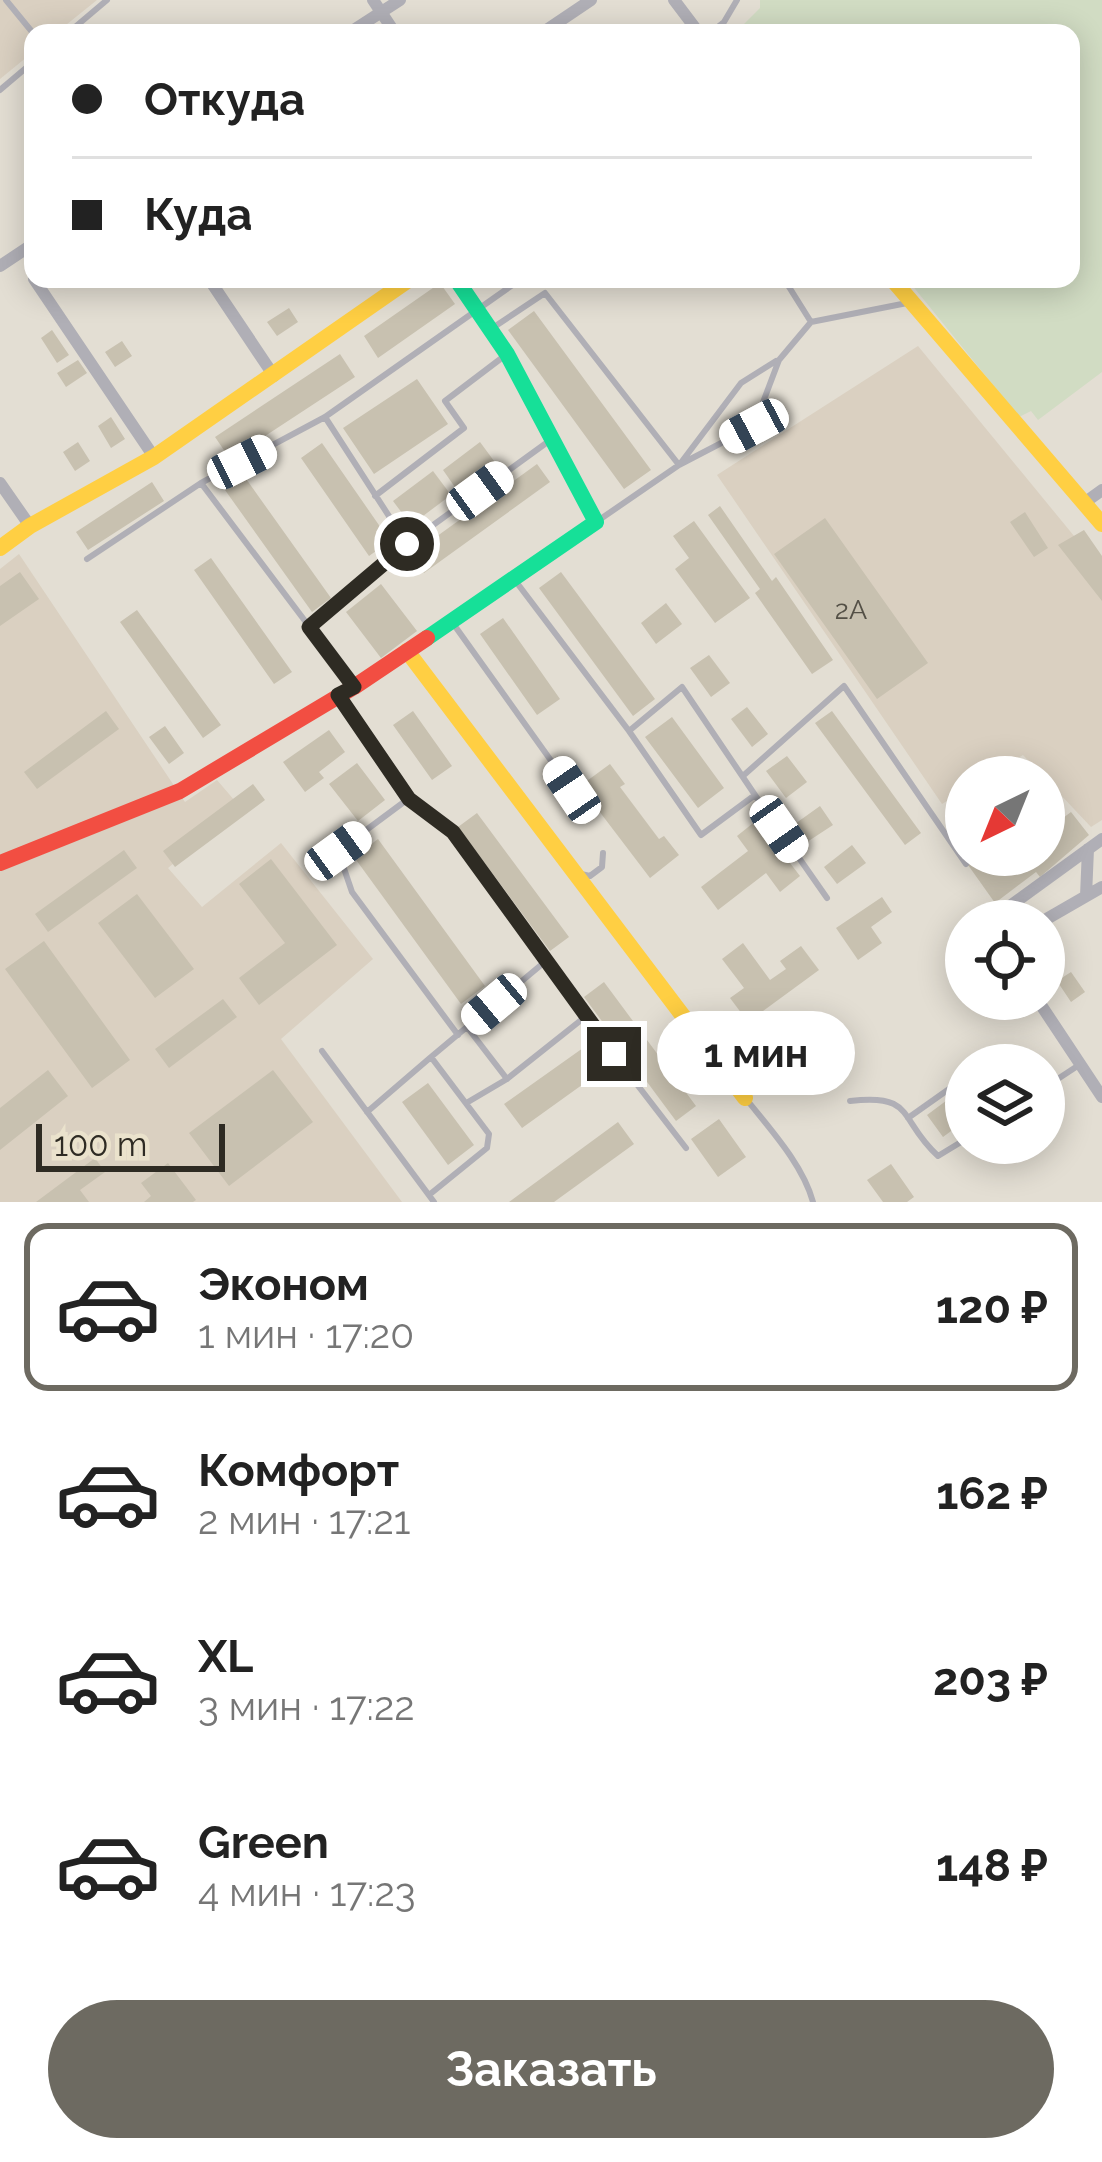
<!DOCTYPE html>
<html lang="ru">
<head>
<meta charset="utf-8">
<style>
  :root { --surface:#fff; --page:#f6f6f6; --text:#222; --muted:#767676; --line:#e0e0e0; --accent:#6d6a61 }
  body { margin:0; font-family:Raleway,sans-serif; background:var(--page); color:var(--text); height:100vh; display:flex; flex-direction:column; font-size:45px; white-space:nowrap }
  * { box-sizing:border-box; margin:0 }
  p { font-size:39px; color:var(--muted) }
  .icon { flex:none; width:66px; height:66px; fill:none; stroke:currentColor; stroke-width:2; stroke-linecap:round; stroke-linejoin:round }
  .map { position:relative; height:1202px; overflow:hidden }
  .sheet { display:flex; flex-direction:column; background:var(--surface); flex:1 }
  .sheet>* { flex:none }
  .top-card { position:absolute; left:24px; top:24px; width:1056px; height:264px; border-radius:24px; box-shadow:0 6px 30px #0003; display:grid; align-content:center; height:264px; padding:0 48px; background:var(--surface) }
  .needle { width:78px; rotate:223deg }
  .tools { position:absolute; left:945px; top:756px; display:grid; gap:24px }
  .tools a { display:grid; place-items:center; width:120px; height:120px; border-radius:50%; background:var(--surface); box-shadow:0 6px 30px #0003; font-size:60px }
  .scale { position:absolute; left:36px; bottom:30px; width:189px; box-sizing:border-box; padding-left:12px; border:6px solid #2e2b23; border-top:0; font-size:33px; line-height:42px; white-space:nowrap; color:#2e2b23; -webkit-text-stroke:9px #eae2cc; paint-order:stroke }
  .end { position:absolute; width:54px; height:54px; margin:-27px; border:15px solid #2e2b23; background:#fff; box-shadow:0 0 0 6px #fff }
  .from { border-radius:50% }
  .bubble { position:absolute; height:84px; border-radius:42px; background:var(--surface); box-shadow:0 6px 30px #0003; font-size:39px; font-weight:700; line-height:84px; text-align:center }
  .car { position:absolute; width:36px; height:72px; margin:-36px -18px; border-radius:15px; box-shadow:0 0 9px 3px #0007; background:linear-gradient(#fff 24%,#345 0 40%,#fff 0 76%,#345 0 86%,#fff 0) }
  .top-card b { display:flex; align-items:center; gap:42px; height:114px; font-size:45px }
  .top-card b+b { border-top:3px solid var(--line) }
  .top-card i { width:30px; height:30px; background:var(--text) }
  ul { padding:21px 0 0; list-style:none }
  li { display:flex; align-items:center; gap:36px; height:168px; margin:0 24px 18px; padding:0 24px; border:6px solid transparent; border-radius:24px }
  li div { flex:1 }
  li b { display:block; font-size:45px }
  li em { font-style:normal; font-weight:700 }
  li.active { border-color:var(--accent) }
  li>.icon { width:108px; height:108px; stroke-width:1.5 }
  .button { display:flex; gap:24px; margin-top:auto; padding:24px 48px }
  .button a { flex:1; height:138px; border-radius:72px; background:var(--accent); color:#fff; font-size:48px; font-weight:700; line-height:138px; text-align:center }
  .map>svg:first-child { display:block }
  .industrial { fill:#dad0c1 }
  .green { fill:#d1dcc3 }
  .building { fill:#c8c1b0 }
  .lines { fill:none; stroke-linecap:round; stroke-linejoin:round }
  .lane { stroke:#b0afb6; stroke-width:6 }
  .street { stroke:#b0afb6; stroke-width:12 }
  .fast { stroke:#16e098; stroke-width:16 }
  .slow { stroke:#ffcf43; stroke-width:16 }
  .jam { stroke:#f24e42; stroke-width:16 }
  .route { stroke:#2e2b23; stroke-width:15 }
  .labels { text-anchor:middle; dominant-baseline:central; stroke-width:12; stroke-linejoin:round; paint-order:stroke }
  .number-label { font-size:27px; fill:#545046 }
</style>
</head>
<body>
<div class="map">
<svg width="1102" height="1202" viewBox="0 0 1102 1202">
  <rect width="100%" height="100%" fill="#e3ded3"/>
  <!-- industrial -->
  <path class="industrial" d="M0,0H97L56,33H33V52L0,79Z
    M918,346L1102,570V820L1091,827L1023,755L987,777H966V789L942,804L717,475Z
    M19,554L185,802L217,780L241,808L168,868L202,907L281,843L373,959L281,1039L402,1202H0V569Z"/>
  <!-- green -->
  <path class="green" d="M760,0H1102V372L1038,420L1031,411L1019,417L907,279H1071V33H735L760,8Z"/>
  <!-- building -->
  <path class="building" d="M440,283L455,304L378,358L364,336Z
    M289,308L298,322L277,336L267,322Z
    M534,311L651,470L624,489L508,330Z
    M52,330L69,355L57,363L41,338Z
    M122,341L132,356L115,367L105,352Z
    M340,354L355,377L230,459L215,437Z
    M78,360L87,373L66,387L57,373Z
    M417,379L448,424L374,474L343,428Z
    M111,417L125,439L111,448L98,426Z
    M78,442L90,461L75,471L63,452Z
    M480,442L497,465L459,493L443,470Z
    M322,443L390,541L369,556L301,458Z
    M537,464L550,482L424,573L411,555Z
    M433,471L451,495L411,525L393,501Z
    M244,476L331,598L312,612L225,490Z
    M152,482L164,501L88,550L76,532Z
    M720,506L772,581L776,577L833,660L812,674L755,593L760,589L708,515Z
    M1025,512L1048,548L1034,557L1010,522Z
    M825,518L928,663L877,699L774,554Z
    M694,521L750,598L715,623L675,569L689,558L673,536Z
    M1084,530L1102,556V601L1058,545Z
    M211,558L292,672L274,684L194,570Z
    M20,572L39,599L0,626V586Z
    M561,572L655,699L633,716L539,588Z
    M381,584L417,631L381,658L346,612Z
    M666,603L682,624L656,644L641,623Z
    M137,610L221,725L203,738L120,622Z
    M503,618L560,699L537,715L480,634Z
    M709,655L730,683L711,697L690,668Z
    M747,707L768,734L752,747L731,719Z
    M106,711L119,729L37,789L24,772Z
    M413,711L452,766L432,780L393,725Z
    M832,711L921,833L905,845L815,723Z
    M672,717L724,788L698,808L645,737Z
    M165,726L184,753L169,764L149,737Z
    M329,730L345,752L319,772L324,778L305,792L283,762Z
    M787,756L807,782L786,798L766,771Z
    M357,763L385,800L358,821L329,784Z
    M610,764L625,784L620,787L659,839L664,836L679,855L650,878L580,786Z
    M253,784L265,800L175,867L163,851Z
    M820,806L833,825L804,844L792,826Z
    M1071,812L1089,835L1040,877L1036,872L995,903L951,841L963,832L957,823L966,817V855H1001L1005,860L1011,855H1044V832Z
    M477,813L569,937L550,951L458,827Z
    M757,820L800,876L780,892L766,873L718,910L701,887L748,851L737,836Z
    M378,839L485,986L461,1004L354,857Z
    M852,845L866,863L837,884L824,867Z
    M124,850L137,868L48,932L35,914Z
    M271,859L337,945L259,1005L239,978L285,943L239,884Z
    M137,894L194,969L155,998L98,923Z
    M882,897L892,912L871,927L882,943L858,960L836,928Z
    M44,941L130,1060L92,1088L5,969Z
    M743,943L770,980L786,969L780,961L801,946L819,970L748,1022L730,998L744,988L722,959Z
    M1071,972L1085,992L1071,1002L1057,981Z
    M604,982L696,1106L676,1121L584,997Z
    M223,999L237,1017L169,1068L155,1049Z
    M583,1048L600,1072L522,1128L504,1104Z
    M48,1070L68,1096L0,1150V1108Z
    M273,1070L313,1122L229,1186L189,1133Z
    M428,1083L474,1145L448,1165L402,1102Z
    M966,1086V1120L943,1137L927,1115Z
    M719,1119L746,1157L718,1177L691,1139Z
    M618,1122L634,1144L554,1202H509Z
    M95,1158L105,1172L80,1190L89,1202H36Z
    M168,1163L196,1200L193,1202H144L151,1196L141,1183Z
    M891,1164L914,1197L907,1202H883L867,1180Z"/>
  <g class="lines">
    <!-- lane -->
    <path class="lane" d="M6,0L33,33
      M68,33L107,0
      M710,33L724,22L737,0
      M0,90L33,62
      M784,279L811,322
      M494,327L545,293L679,465L599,520
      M325,417L407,544
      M680,464L741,383L776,361
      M679,465L754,426L779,360L811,322L907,303
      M201,483L354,686
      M375,496L464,428L445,401L503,357
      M87,559L201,483L325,417L521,279
      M514,579L629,731L682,687L755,795L701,835L629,731
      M452,622L572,790
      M309,627L407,544L549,441
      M340,698L409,799L453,832L585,1017L686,1148
      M744,775L844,686L966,864
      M755,795L827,898
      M408,799L338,851L352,892L458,1035
      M581,874L590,876L602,867L603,853
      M467,1027L507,1079
      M322,1051L434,1202
      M431,1057L547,960
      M983,1065L1004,1050
      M1044,1088L1079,1065
      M747,1100C771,1130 803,1165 813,1202
      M850,1101C916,1093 898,1120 938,1156L966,1139
      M468,1102L507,1079L585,1017
      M367,1112L431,1057L489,1134L487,1148L429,1195
      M908,1118L966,1077"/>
    <!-- street -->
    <path class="street" d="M373,0L395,33
      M674,0L699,33
      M349,33L400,0
      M542,33L591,0
      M0,266L33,244
      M34,279L154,457
      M209,279L274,376
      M0,483L30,526
      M1084,503L1102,490
      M1086,896L1088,849
      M992,919L1102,839
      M1043,921L1102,887
      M1037,999L1102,1097"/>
    <!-- fast -->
    <path class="fast" d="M427,638L596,522L507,354L456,279"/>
    <!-- slow -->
    <path class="slow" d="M892,279L1102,524
      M0,548L30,526L154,457L410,279
      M407,651L745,1098"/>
    <!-- jam -->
    <path class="jam" d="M0,863L180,791L354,687L427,638"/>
  </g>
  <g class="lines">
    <!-- route -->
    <path class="route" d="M407,544L309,627L354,687L338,695L409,799L453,832L614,1054"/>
  </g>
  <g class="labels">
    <!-- number labels -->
    <g class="number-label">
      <text x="851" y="609">2А</text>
    </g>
  </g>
</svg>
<div class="tools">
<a><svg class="needle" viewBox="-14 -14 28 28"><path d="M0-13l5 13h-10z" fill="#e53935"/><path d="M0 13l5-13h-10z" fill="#767676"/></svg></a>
<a><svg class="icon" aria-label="locate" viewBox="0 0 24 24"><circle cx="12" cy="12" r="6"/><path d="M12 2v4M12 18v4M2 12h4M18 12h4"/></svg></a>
<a><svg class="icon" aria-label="layers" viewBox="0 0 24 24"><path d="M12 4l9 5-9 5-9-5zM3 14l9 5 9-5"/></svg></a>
</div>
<div class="scale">100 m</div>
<i class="end from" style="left:407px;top:544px"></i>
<i class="end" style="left:614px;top:1054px"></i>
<div class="bubble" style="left:657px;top:1011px;width:198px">1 мин</div>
<i class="car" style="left:754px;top:426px;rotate:242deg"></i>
<i class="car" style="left:242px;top:462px;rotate:63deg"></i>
<i class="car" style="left:480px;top:491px;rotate:54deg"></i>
<i class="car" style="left:572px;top:790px;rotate:326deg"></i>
<i class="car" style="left:779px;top:829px;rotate:145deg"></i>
<i class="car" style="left:338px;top:851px;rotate:54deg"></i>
<i class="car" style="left:494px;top:1004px;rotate:230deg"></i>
<div class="top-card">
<b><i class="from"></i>Откуда</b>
<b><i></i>Куда</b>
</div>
</div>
<section class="sheet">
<ul>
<li class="active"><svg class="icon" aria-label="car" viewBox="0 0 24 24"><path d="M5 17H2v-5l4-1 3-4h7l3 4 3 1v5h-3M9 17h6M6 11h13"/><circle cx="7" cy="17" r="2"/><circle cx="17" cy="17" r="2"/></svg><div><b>Эконом</b><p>1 мин · 17:20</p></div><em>120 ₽</em></li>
<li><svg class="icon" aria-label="car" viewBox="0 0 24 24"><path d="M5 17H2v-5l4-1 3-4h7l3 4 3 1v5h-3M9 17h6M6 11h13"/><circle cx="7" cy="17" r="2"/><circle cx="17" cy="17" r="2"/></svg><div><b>Комфорт</b><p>2 мин · 17:21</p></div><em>162 ₽</em></li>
<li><svg class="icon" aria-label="car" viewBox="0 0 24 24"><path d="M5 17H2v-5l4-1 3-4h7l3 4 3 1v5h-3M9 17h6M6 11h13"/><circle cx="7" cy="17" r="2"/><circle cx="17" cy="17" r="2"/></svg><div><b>XL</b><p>3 мин · 17:22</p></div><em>203 ₽</em></li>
<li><svg class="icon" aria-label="car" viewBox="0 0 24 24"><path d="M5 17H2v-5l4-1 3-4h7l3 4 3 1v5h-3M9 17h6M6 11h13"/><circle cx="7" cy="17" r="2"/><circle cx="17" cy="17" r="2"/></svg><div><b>Green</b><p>4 мин · 17:23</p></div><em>148 ₽</em></li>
</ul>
<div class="button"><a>Заказать</a></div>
</section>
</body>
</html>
